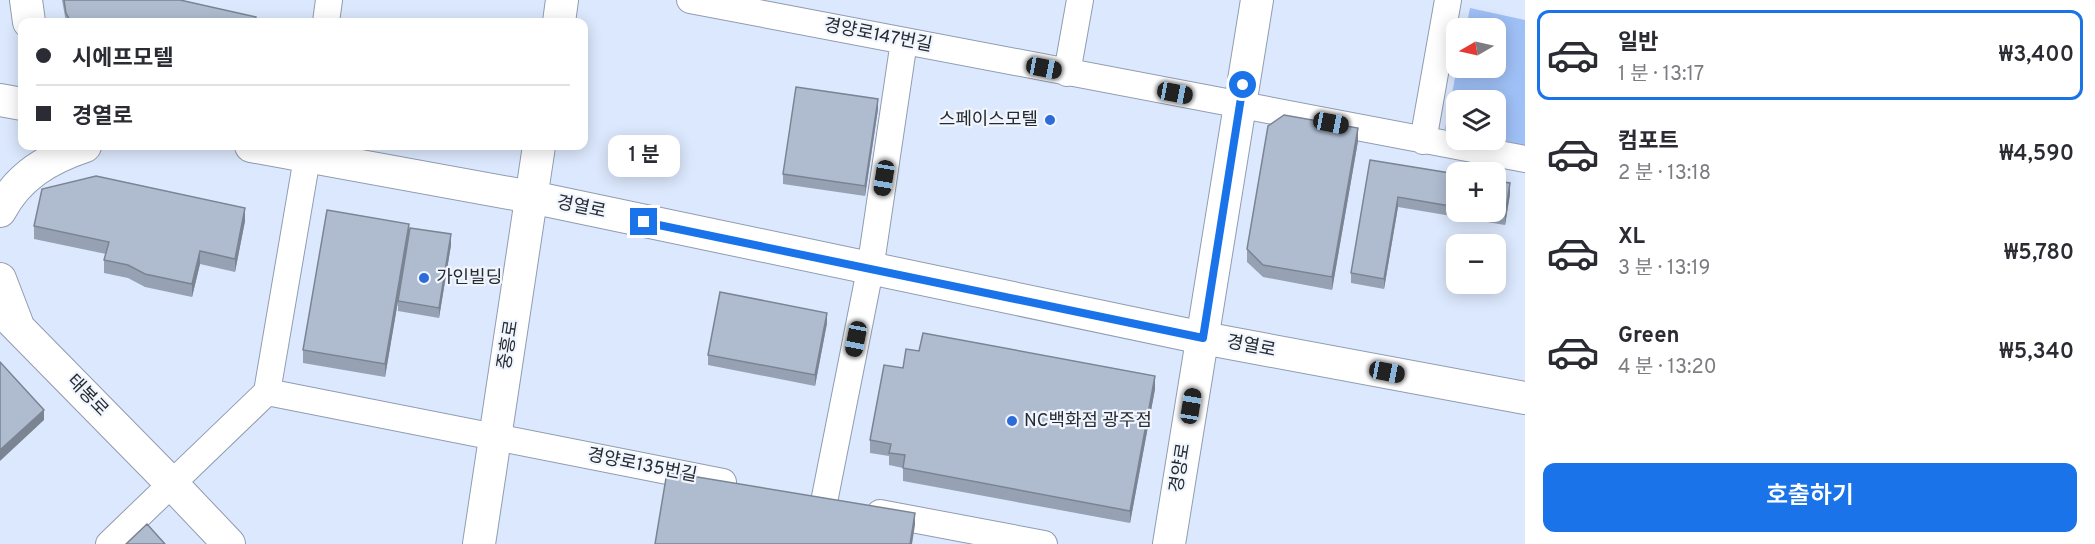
<!DOCTYPE html>
<html lang="ko">
<head>
<meta charset="utf-8">
<style>
  :root { --surface:#fff; --page:#f2f2f3; --text:#2b2b33; --muted:#7c7c81; --line:#e1e1e2; --accent:#1a73e8 }
  body { margin:0; font-family:Overpass,"Noto Sans KR",sans-serif; background:var(--page); color:var(--text); height:100vh; display:flex; flex-direction:column; font-size:22px; white-space:nowrap }
  * { box-sizing:border-box; margin:0 }
  p { font-size:20px; color:var(--muted) }
  .icon { flex:none; width:33px; height:33px; fill:none; stroke:currentColor; stroke-width:2; stroke-linecap:round; stroke-linejoin:round }
  .map { position:relative; flex:1; overflow:hidden }
  .panel { display:flex; flex-direction:column; background:var(--surface); width:570px }
  .panel>* { flex:none }
  .banner { position:absolute; left:18px; top:18px; width:570px; height:132px; border-radius:12px; box-shadow:0 3px 15px #0003; display:grid; align-content:center; height:132px; padding:0 18px; background:var(--surface) }
  .needle { width:39px; rotate:261deg }
  .fabs { position:absolute; left:1446px; top:18px; display:grid; gap:12px }
  .fabs a { display:grid; place-items:center; width:60px; height:60px; border-radius:12px; background:var(--surface); box-shadow:0 3px 15px #0003; font-size:30px }
  .end { position:absolute; width:27px; height:27px; margin:-14px; border:8px solid #1a73e8; background:#fff; box-shadow:0 0 0 3px #fff }
  .from { border-radius:50% }
  .bubble { position:absolute; height:42px; border-radius:12px; background:var(--surface); box-shadow:0 3px 15px #0003; font-size:20px; font-weight:600; line-height:42px; text-align:center }
  .car { position:absolute; width:18px; height:36px; margin:-18px -9px; border-radius:8px; box-shadow:0 0 4px 2px #0007; background:linear-gradient(#222 24%,#8ab4d8 0 40%,#222 0 76%,#8ab4d8 0 86%,#222 0) }
  .banner b { display:flex; align-items:center; gap:21px; height:57px; font-size:22px }
  .banner b+b { border-top:2px solid var(--line) }
  .banner i { width:15px; height:15px; background:var(--text) }
  ul { padding:10px 0 0; list-style:none }
  li { display:flex; align-items:center; gap:18px; height:90px; margin:0 12px 9px; padding:0 6px; border:3px solid transparent; border-radius:12px }
  li div { flex:1 }
  li b { display:block; font-size:22px }
  li em { font-style:normal; font-weight:600 }
  li.on { border-color:var(--accent) }
  li>.icon { width:54px; height:54px; stroke-width:1.5 }
  .button { display:flex; gap:12px; margin-top:auto; padding:12px 18px }
  .button a { flex:1; height:69px; border-radius:12px; background:var(--accent); color:#fff; font-size:24px; font-weight:600; line-height:69px; text-align:center }
  main { display:flex; flex:1; min-height:0 }
  .map>svg:first-child { display:block }
  .green { fill:#9fc0f6 }
  .lines { fill:none; stroke-linecap:round; stroke-linejoin:round }
  .minor-casing { stroke:#909cb0; stroke-width:28 }
  .tertiary-casing { stroke:#909cb0; stroke-width:34 }
  .minor { stroke:#fff; stroke-width:26 }
  .tertiary { stroke:#fff; stroke-width:32 }
  .wall { fill:#96a2b3 }
  .shaded-wall { fill:#7a8492 }
  .building { fill:#afbcd0; stroke:#7a8492; stroke-width:1.5 }
  .route { stroke:#1a73e8; stroke-width:8 }
  .poi-dot { fill:#2d6bd9; stroke:#f0f5fe; stroke-width:2 }
  .labels { text-anchor:middle; dominant-baseline:central; stroke-width:4.5; stroke-linejoin:round; paint-order:stroke }
  .street-label { font-size:18px; fill:#262b32; stroke:#f0f5fe }
  .poi-label { font-size:18px; fill:#262b32; stroke:#f0f5fe; text-anchor:start }
</style>
</head>
<body>
<main>
<div class="map">
<svg width="1525" height="544" viewBox="0 0 1525 544">
  <rect width="100%" height="100%" fill="#dce8fd"/>
  <!-- green -->
  <path class="green" d="M1470,8L1525,20V146L1496,139V100H1456V131L1445,129L1457,68H1496V28H1466Z"/>
  <g class="lines">
    <defs>
      <path id="minor" d="M690,0L1525,159
        M326,22L329,0
        M1067,73L1080,0
        M1423,141L1448,0
        M267,392L723,482
        M267,392L309,146
        M824,502L870,270L904,41
        M880,513L1044,544
        M109,544L267,392"/>
      <path id="tertiary" d="M26,0L29,22
        M559,22L562,0
        M0,100L22,104
        M251,146L531,197L1203,338L1525,398
        M0,211C18,176 49,158 85,146
        M0,279L18,326
        M0,309L172,484L229,544
        M479,544L539,146
        M1169,544L1257,0"/>
    </defs>
    <!-- minor casing -->
    <use href="#minor" class="minor-casing"/>
    <!-- tertiary casing -->
    <use href="#tertiary" class="tertiary-casing"/>
    <!-- minor -->
    <use href="#minor" class="minor"/>
    <!-- tertiary -->
    <use href="#tertiary" class="tertiary"/>
  </g>
  <!-- wall -->
  <path class="wall" d="M62,0H180L256,22H66Z
    M878,109L865,196L783,184V174Z
    M1358,141L1332,290L1263,277L1247,262V249Z
    M1370,160L1456,174V212H1496L1510,194L1505,225L1398,207L1384,289L1351,283V273Z
    M245,221L235,272L200,264L192,297L145,287L128,278L104,273V260L106,254L34,239V226Z
    M409,237L385,377L303,363V350L409,237L451,245L439,318L398,311V301Z
    M827,323L815,386L708,365V355Z
    M903,368L1155,389L1130,523L903,481V468L889,465V456L870,453V440Z"/>
  <!-- shaded-wall -->
  <path class="shaded-wall" d="M878,99V109L865,196V186Z
    M1358,128V141L1332,290V277Z
    M1510,183V194L1505,225V215Z
    M1398,197V207L1384,289V279Z
    M245,208V221L235,272V259Z
    M409,224V237L385,377V364Z
    M451,234V245L439,318V308Z
    M200,251V264L192,297V284Z
    M827,313V323L815,386V375Z
    M1155,376V389L1130,523V511Z
    M44,410V420L0,461V450Z
    M915,513V525L912,544H910Z"/>
  <!-- building -->
  <path class="building" d="M64,0H180L256,17L255,22H71L66,13Z
    M796,87L878,99L865,186L783,174Z
    M1284,115L1358,128L1332,277L1263,265L1247,249L1268,126Z
    M1370,160L1456,174V207L1398,197L1384,279L1351,273Z
    M96,176L245,208L235,259L200,251L192,284L145,274L128,265L104,260L109,242L34,226L42,189Z
    M1496,181L1510,183L1505,215L1486,212H1496Z
    M327,210L409,224L385,364L303,350Z
    M410,228L451,234L439,308L398,301Z
    M720,292L827,313L815,375L708,355Z
    M923,333L1155,376L1130,511L903,468L905,455L889,453L891,444L870,440L884,365L903,368L906,349L919,351Z
    M0,362L44,410L0,450Z
    M667,472L915,513L910,544H655Z
    M147,524L165,544H126Z"/>
  <g class="lines">
    <!-- route -->
    <path class="route" d="M644,222L1203,338L1243,85"/>
  </g>
  <!-- markers -->
  <g class="poi-dot">
    <circle cx="1050" cy="120" r="6"/>
    <circle cx="424" cy="278" r="6"/>
    <circle cx="1012" cy="421" r="6"/>
  </g>
  <g class="labels">
    <!-- street labels -->
    <g class="street-label">
      <text transform="translate(878 36) rotate(11)">경양로147번길</text>
      <text transform="translate(581 208) rotate(12)">경열로</text>
      <text transform="translate(509 345) rotate(-81)">중흥로</text>
      <text transform="translate(1251 347) rotate(11)">경열로</text>
      <text transform="translate(87 396) rotate(46)">태봉로</text>
      <text transform="translate(642 466) rotate(11)">경양로135번길</text>
      <text transform="translate(1181 468) rotate(-81)">경양로</text>
    </g>
    <!-- poi labels -->
    <g class="poi-label">
      <text x="1038" y="120" text-anchor="end">스페이스모텔</text>
      <text x="436" y="278">가인빌딩</text>
      <text x="1024" y="421">NC백화점 광주점</text>
    </g>
  </g>
</svg>
<div class="fabs">
<a><svg class="needle" viewBox="-14 -14 28 28"><path d="M0-13l5 13h-10z" fill="#e53935"/><path d="M0 13l5-13h-10z" fill="#7c7c81"/></svg></a>
<a><svg class="icon" aria-label="layers" viewBox="0 0 24 24"><path d="M12 4l9 5-9 5-9-5zM3 14l9 5 9-5"/></svg></a>
<a>+</a>
<a>−</a>
</div>
<i class="end from" style="left:1243px;top:85px"></i>
<i class="end" style="left:644px;top:222px"></i>
<div class="bubble" style="left:608px;top:135px;width:72px">1 분</div>
<i class="car" style="left:1044px;top:68px;rotate:101deg"></i>
<i class="car" style="left:1175px;top:93px;rotate:101deg"></i>
<i class="car" style="left:1331px;top:123px;rotate:101deg"></i>
<i class="car" style="left:884px;top:178px;rotate:189deg"></i>
<i class="car" style="left:856px;top:339px;rotate:191deg"></i>
<i class="car" style="left:1387px;top:372px;rotate:101deg"></i>
<i class="car" style="left:1191px;top:406px;rotate:9deg"></i>
<div class="banner">
<b><i class="from"></i>시에프모텔</b>
<b><i></i>경열로</b>
</div>
</div>
<section class="panel">
<ul>
<li class="on"><svg class="icon" aria-label="car" viewBox="0 0 24 24"><path d="M5 17H2v-5l4-1 3-4h7l3 4 3 1v5h-3M9 17h6M6 11h13"/><circle cx="7" cy="17" r="2"/><circle cx="17" cy="17" r="2"/></svg><div><b>일반</b><p>1 분 · 13:17</p></div><em>₩3,400</em></li>
<li><svg class="icon" aria-label="car" viewBox="0 0 24 24"><path d="M5 17H2v-5l4-1 3-4h7l3 4 3 1v5h-3M9 17h6M6 11h13"/><circle cx="7" cy="17" r="2"/><circle cx="17" cy="17" r="2"/></svg><div><b>컴포트</b><p>2 분 · 13:18</p></div><em>₩4,590</em></li>
<li><svg class="icon" aria-label="car" viewBox="0 0 24 24"><path d="M5 17H2v-5l4-1 3-4h7l3 4 3 1v5h-3M9 17h6M6 11h13"/><circle cx="7" cy="17" r="2"/><circle cx="17" cy="17" r="2"/></svg><div><b>XL</b><p>3 분 · 13:19</p></div><em>₩5,780</em></li>
<li><svg class="icon" aria-label="car" viewBox="0 0 24 24"><path d="M5 17H2v-5l4-1 3-4h7l3 4 3 1v5h-3M9 17h6M6 11h13"/><circle cx="7" cy="17" r="2"/><circle cx="17" cy="17" r="2"/></svg><div><b>Green</b><p>4 분 · 13:20</p></div><em>₩5,340</em></li>
</ul>
<div class="button"><a>호출하기</a></div>
</section>
</main>
</body>
</html>
